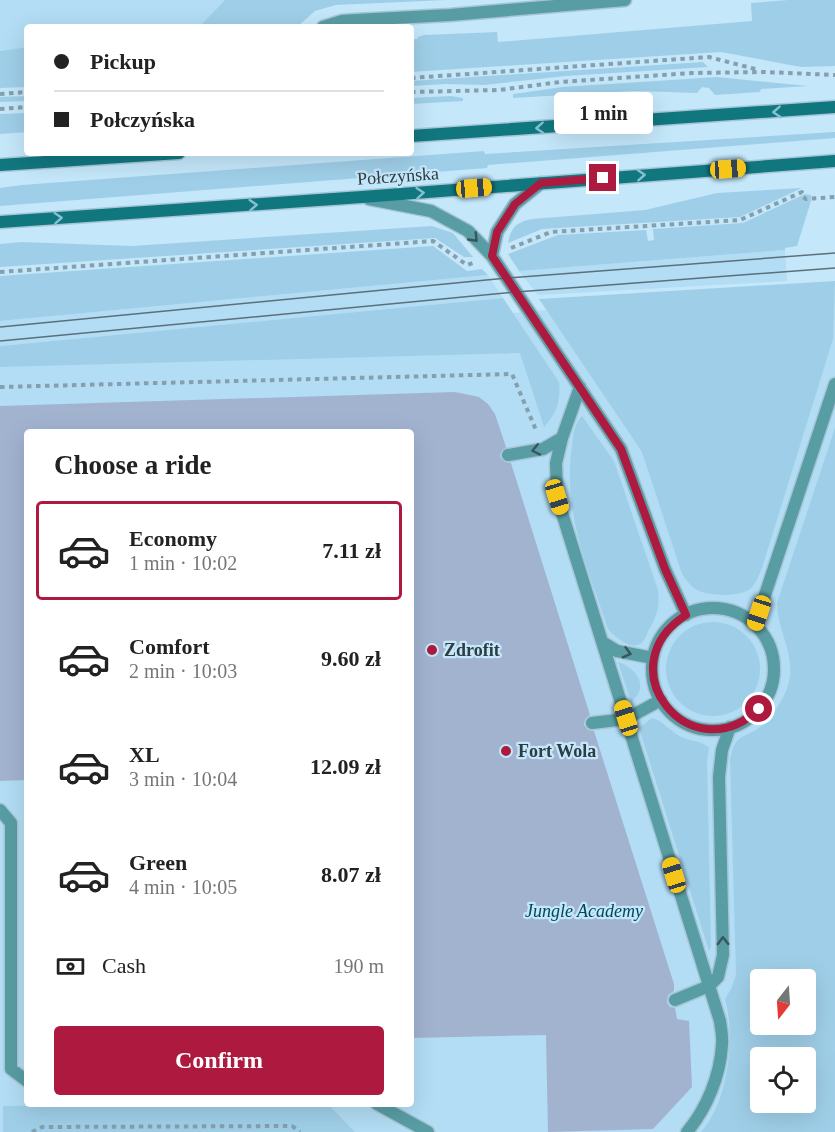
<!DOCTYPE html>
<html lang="en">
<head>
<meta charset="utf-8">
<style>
  :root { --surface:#fff; --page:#f2f2f2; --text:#222; --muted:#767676; --line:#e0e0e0; --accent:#ae193f }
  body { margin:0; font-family:Georgia,serif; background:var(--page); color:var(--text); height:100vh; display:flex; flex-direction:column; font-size:22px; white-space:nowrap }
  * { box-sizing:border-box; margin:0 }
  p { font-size:20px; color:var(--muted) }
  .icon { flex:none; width:33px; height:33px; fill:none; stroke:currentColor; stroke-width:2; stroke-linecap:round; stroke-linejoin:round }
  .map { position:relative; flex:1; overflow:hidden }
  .details { position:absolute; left:24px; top:429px; width:390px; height:678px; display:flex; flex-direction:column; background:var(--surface); border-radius:6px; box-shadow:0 6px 24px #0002 }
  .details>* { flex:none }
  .hud { position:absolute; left:24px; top:24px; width:390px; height:132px; border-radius:6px; box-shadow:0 6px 24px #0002; display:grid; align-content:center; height:132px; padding:0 30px; background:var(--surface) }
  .needle { width:39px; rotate:197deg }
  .tools { position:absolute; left:750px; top:969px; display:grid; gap:12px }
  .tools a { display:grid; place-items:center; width:66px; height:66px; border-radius:6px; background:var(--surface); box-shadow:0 6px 24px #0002; font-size:30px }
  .end { position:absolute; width:27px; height:27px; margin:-14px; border:8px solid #ae193f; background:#fff; box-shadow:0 0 0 3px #fff }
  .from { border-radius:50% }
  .bubble { position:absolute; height:42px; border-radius:6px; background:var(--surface); box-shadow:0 6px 24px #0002; font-size:20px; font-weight:800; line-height:42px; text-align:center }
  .car { position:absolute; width:18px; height:36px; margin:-18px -9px; border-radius:8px; box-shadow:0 0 4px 2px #0007; background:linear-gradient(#f5c518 24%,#345 0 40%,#f5c518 0 76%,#345 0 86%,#f5c518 0) }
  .hud b { display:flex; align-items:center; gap:21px; height:57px; font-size:22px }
  .hud b+b { border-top:2px solid var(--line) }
  .hud i { width:15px; height:15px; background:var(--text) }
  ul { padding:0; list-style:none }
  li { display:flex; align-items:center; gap:18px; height:99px; margin:0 12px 9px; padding:0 18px; border:3px solid transparent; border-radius:6px }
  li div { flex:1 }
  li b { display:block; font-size:22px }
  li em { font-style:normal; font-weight:800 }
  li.on { border-color:var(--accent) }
  li>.icon { width:54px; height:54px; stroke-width:1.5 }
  h2 { padding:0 30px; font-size:27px; line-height:72px }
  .pay { display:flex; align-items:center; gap:15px; height:66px; padding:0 30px; font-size:22px }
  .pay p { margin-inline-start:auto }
  .cta { display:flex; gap:12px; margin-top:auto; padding:12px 30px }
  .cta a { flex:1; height:69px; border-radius:6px; background:var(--accent); color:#fff; font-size:24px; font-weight:800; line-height:69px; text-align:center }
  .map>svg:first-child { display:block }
  .built { fill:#b2ddf4; fill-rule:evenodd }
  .green { fill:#9fcfe8; fill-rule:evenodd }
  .building { fill:#a2b3d0 }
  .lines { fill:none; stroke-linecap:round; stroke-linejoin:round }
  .service-casing { stroke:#a6c5d6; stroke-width:15 }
  .secondary-casing { stroke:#a6c5d6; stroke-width:15 }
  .path { stroke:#859fae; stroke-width:4; stroke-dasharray:4.5 4.5; stroke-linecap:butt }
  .service { stroke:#589da3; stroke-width:12 }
  .secondary { stroke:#11777f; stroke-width:12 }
  .tram { stroke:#5b707b; stroke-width:1.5 }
  .oneway { stroke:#85c0cf }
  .oneway2 { stroke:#38545c }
  .route { stroke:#ae193f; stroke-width:8 }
  .poi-dot { fill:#ae193f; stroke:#c4e7fa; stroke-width:2 }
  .labels { text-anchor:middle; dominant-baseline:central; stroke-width:4.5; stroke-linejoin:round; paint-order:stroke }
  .street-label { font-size:18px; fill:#2e3c44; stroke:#c4e7fa }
  .poi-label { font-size:18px; font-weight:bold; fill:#2e3c44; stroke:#c4e7fa; text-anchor:start }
  .park-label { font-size:18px; font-style:italic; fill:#004761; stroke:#c4e7fa }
</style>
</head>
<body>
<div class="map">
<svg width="835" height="1132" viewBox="0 0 835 1132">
  <rect width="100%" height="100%" fill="#c4e7fa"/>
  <!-- built -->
  <path class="built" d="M0,0H225L200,26L27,27V47L0,51Z
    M785,250L787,281L538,295L519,271Z
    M488,275L503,298L0,346V321Z
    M835,282V1132H355L328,1104H411V432H27V1104H82L4,1106L3,1132H0V358L201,343ZM760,980H806V1024H760ZM760,1058H806V1102H760Z"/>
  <!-- green -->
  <path class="green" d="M225,0H446L336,5L315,11L297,27H192L200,26Z
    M788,0H835V66L801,67L721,52L411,72V36L412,39H417L418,37L424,35L497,32L498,42L752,21L751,3Z
    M27,47V87L0,88V51Z
    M703,62L708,67L566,76L484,85L446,84L411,86V81Z
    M717,77L808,86L761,89L760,92L715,95L709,88L702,87L697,93L634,91L513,98V94L563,87Z
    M27,96V101L0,102V97Z
    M451,96L463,98V101L411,104V98Z
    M27,113V132L0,134V114Z
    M835,132V138L488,165L487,168L0,206V188L22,185L484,151L485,154Z
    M802,188L740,217L542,229L508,243C511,227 517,222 532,219L645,210L717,193Z
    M805,194L811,195V201L797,246L785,248V250L519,271L508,254L558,235L646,230L648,241L654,240L653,229L743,223Z
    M432,226L453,233L473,257H464L435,238L0,267V244L21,242L132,246Z
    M433,246L467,271L482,269L488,275L0,321V276Z
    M835,281L833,339L762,568C759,575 756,584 750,589C739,597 711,596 699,591C691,587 687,581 682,574L642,452L539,299Z
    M503,298L559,382C561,400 557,413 544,427L520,353L0,367V346Z
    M582,416L614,461L658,590C660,607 657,616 648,631C647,634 646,637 644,640C634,654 616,638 608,629C588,568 562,512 572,446C573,436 574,423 582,416Z
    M835,428V1132H701C728,1102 736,1037 725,999L732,987L736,975L730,759C731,754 733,746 736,742C742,735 753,733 760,727C774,715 788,694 790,676C793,651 777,628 777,603ZM760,980H806V1024H760ZM760,1058H806V1102H760Z
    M666 669a47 47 0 1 1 94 0a47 47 0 1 1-94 0Z
    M618,662C637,668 650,687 631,702Z
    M652,718C662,720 671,732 681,737C690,741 703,741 709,748L707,762L711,947L709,951L639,728Z
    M82,1104H328L355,1132H3V1106Z"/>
  <!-- building -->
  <path class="building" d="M455,392L479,397L488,404L495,414L506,447L501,452L500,457L505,462L511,463L590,715L585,719L584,725L588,730L594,731L674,984V991L668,995L667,1003L670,1007L675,1008L677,1019L689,1021L692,1087L653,1129L548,1132L546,1035L411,1038V432H27V780L0,781V406Z"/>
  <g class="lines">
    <defs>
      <path id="service" d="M323,27L342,21L356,20L450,15L625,0
        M369,199L431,211L468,231L492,256L621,449L665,569L686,615
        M492,256L497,232L515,204L541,183
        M580,387L562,438L556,463L557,497L720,1021C721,1029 723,1037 722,1045C720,1076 707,1108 687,1132
        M508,455L543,449L562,438
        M652 669a61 61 0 1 1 122 0a61 61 0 1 1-122 0Z
        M755,625L835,384
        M602,642L617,651L653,658
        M592,723L626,719L661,700
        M0,810L11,823V1069L27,1081
        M675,1000L709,986L718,977L723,955L719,777L722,750L730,727
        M377,1104L428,1132"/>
      <path id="secondary" d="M411,136L835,107
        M0,165L179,153
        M0,222L362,197L835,161"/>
    </defs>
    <!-- service casing -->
    <use href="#service" class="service-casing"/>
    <!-- secondary casing -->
    <use href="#secondary" class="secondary-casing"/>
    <!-- path -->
    <path class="path" d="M411,78L709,57L759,70
      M411,92L499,90L560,82L692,73L765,72L835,75
      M0,94L27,92
      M0,109L27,107
      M511,248L551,232L740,220L802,192L803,197L806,199L835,197
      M0,272L433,241L467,265L473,263
      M0,387L512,374L536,430
      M32,1132L42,1127L292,1126L300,1132"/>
    <!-- service -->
    <use href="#service" class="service"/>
    <!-- secondary -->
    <use href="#secondary" class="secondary"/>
    <!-- tram -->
    <path class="tram" d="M0,327L507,278L835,253
      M0,341L516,292L835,268"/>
  </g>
  <!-- one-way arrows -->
  <defs><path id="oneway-chevron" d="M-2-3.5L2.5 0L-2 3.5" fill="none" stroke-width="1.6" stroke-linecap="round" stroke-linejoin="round" transform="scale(1.5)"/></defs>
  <g class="oneway">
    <use href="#oneway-chevron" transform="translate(777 112) rotate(176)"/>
    <use href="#oneway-chevron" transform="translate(540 128) rotate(176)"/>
    <use href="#oneway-chevron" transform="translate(641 175) rotate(-4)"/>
    <use href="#oneway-chevron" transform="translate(420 193) rotate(-5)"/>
    <use href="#oneway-chevron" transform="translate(253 205) rotate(-4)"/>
    <use href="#oneway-chevron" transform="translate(58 218) rotate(-4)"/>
  </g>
  <g class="oneway2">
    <use href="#oneway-chevron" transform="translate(474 238) rotate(46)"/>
    <use href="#oneway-chevron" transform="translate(536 450) rotate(168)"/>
    <use href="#oneway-chevron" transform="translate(627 653) rotate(15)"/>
    <use href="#oneway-chevron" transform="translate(723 941) rotate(-91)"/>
  </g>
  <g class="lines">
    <!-- route -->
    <path class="route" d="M603,178L541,183L515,204L497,232L492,256L621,449L665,569L686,615C605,667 690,774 759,709"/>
  </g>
  <!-- markers -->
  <g class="poi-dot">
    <circle cx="432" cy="650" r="6"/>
    <circle cx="506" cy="751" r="6"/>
  </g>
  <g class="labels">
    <!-- street labels -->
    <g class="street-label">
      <text transform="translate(398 176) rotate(-4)">Połczyńska</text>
    </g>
    <!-- poi labels -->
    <g class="poi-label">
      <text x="444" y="650">Zdrofit</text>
      <text x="518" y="751">Fort Wola</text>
    </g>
    <!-- park labels -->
    <g class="park-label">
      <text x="584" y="911">Jungle Academy</text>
    </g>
  </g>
</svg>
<div class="tools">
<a><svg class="needle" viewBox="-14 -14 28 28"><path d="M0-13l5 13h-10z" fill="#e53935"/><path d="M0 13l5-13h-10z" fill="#767676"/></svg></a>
<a><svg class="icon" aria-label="locate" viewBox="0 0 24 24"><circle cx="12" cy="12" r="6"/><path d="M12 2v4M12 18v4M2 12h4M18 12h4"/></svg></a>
</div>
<i class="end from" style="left:759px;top:709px"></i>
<i class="end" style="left:603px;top:178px"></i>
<div class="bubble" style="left:554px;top:92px;width:99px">1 min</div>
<i class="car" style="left:728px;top:169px;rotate:86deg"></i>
<i class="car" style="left:474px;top:188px;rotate:85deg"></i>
<i class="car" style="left:557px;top:497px;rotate:163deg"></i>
<i class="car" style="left:759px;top:613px;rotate:198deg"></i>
<i class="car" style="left:626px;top:718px;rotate:343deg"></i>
<i class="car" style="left:674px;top:875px;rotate:343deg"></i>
<div class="hud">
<b><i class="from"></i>Pickup</b>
<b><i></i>Połczyńska</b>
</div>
<section class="details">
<h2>Choose a ride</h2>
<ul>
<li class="on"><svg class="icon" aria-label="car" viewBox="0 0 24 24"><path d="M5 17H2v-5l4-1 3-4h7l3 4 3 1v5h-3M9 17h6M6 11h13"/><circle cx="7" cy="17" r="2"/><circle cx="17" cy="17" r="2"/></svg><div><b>Economy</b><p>1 min · 10:02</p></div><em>7.11 zł</em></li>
<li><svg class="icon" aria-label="car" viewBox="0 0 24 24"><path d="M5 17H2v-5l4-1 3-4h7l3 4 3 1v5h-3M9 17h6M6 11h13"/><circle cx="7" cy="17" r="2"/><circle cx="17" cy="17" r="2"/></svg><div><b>Comfort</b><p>2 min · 10:03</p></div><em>9.60 zł</em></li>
<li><svg class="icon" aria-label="car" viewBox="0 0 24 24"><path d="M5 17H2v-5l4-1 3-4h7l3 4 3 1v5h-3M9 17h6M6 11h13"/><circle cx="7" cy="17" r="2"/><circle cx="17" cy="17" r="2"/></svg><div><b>XL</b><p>3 min · 10:04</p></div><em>12.09 zł</em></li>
<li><svg class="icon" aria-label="car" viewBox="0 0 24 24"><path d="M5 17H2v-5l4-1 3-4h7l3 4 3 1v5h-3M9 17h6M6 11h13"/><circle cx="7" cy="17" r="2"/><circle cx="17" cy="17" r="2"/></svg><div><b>Green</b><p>4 min · 10:05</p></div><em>8.07 zł</em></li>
</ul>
<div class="pay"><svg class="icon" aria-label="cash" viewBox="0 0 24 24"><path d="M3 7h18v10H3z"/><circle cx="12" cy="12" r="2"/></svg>Cash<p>190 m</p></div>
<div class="cta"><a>Confirm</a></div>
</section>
</div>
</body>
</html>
